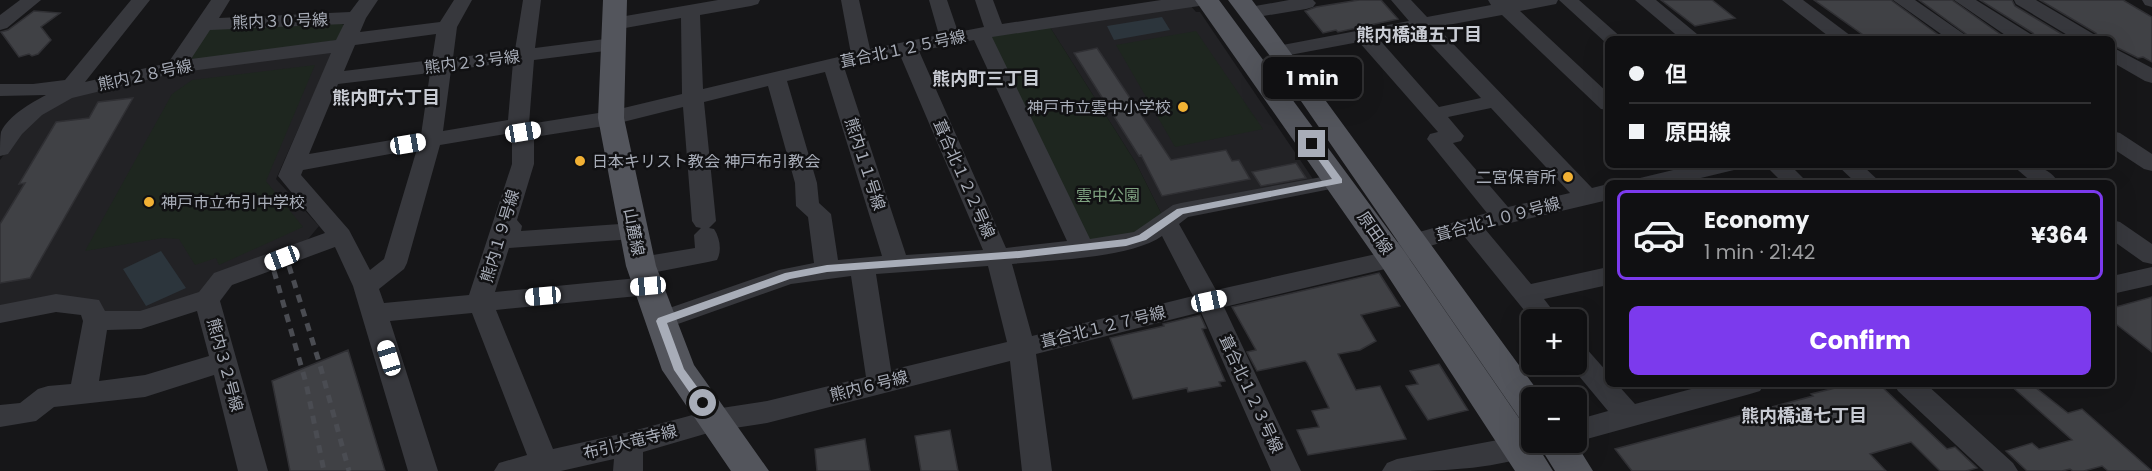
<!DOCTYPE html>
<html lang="en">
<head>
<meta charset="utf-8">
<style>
  :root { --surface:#101012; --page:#1e1e20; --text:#f1f3f6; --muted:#9c9d9f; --line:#303032; --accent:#7c3aed }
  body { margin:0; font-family:Poppins,"Noto Sans JP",sans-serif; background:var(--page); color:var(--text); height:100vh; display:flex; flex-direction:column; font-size:22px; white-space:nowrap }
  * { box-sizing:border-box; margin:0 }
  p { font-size:20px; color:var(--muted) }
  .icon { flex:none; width:33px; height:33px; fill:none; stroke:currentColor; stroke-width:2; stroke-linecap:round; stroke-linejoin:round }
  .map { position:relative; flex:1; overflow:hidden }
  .panel { position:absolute; left:1605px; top:180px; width:510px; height:207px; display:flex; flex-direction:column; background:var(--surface); border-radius:9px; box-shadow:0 6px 24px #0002,0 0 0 2px var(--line) }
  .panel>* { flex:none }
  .hud { position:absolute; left:1605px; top:36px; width:510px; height:132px; border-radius:9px; box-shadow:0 6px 24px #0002,0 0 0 2px var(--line); display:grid; align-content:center; height:132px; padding:0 24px; background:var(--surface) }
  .tools { position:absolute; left:1521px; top:309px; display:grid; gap:12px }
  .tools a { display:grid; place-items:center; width:66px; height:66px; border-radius:9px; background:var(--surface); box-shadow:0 6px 24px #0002,0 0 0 2px var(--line); font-size:30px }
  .end { position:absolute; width:27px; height:27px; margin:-14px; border:8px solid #a8adb8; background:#111; box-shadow:0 0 0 3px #111 }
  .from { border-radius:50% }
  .bubble { position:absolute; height:42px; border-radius:9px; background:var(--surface); box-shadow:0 6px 24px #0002,0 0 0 2px var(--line); font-size:20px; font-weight:700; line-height:42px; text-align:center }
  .car { position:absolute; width:18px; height:36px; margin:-18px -9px; border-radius:8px; box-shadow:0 0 4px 2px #0007; background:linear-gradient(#fff 24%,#345 0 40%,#fff 0 76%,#345 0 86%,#fff 0) }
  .hud b { display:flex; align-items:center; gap:21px; height:57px; font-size:22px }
  .hud b+b { border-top:2px solid var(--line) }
  .hud i { width:15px; height:15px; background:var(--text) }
  ul { padding:10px 0 0; list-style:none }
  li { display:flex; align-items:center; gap:18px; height:90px; margin:0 12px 9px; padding:0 12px; border:3px solid transparent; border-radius:9px }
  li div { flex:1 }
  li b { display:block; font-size:22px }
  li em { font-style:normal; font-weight:700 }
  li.on { border-color:var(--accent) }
  li>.icon { width:54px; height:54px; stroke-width:1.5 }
  .primary-button { display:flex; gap:12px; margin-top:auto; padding:12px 24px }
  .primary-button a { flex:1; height:69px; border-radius:9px; background:var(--accent); color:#fff; font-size:24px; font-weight:700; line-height:69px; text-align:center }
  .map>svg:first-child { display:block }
  .built { fill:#222225 }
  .green { fill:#1e261f }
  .water { fill:#2c353c }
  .building { fill:#404145; stroke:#303034; stroke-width:1.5 }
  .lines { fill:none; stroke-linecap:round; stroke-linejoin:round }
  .minor { fill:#37383d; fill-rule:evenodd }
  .major { fill:#53555c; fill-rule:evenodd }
  .rail { stroke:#4a4c52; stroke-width:5; stroke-dasharray:8 7; stroke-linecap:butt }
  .route { fill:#a8adb8 }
  .poi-dot { fill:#f2b134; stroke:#111113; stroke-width:2 }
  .labels { text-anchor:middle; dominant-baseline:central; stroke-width:5; stroke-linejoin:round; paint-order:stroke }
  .street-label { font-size:16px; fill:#a8adb8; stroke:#111113 }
  .poi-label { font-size:16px; fill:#a8adb8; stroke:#111113; text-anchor:end }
  .park-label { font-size:16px; fill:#7fa381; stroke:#111113 }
  .neighbourhood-label { font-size:18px; font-weight:bold; fill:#c9ccd4; stroke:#111113 }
</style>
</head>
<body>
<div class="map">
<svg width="2152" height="471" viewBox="0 0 2152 471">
  <rect width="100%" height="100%" fill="#161618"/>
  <!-- built -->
  <path class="built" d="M1191,6L1196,12H1200L1315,182L1163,217L1136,163L1048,24Z
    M325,52L332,53L276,179L319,226L304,244L197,297L143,316L104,318L95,302L0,310V160L26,124L64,99L181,70Z"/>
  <!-- green -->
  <path class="green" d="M338,22L344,25L338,40L195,60L188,57L206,29Z
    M1048,24L1136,163L1163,217L1142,233L1087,244L985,34Z
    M1196,31L1263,129L1175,147L1116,45Z
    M315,65L266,181L303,227L219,265L216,258L195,265L179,239L163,238L85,251L172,94L192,80Z"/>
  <!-- water -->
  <path class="water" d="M1162,17L1170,30L1114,40L1107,26Z
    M161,251L186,288L146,306L123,269Z"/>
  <!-- building -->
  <path class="building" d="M1359,0H1381L1398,19L1338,32L1336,30L1323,33L1305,11L1316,7Z
    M1661,0H1712L1735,18L1695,26Z
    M1814,0H1891L1944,39H1869Z
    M1919,0H1952L2007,39H1973Z
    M1980,0H2012L2015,6L2070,39H2037L2033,33Z
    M2040,0H2123L2152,17V62L2143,57L2138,58L2112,45V39H2100L2096,33Z
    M34,11L60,13L41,27L51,40L38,54L32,56L29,54L19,57L1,32L8,30Z
    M1097,48L1171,160L1226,150L1232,161L1239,160L1250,179L1162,196L1141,155L1139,156L1074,53Z
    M133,98L30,278L0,283V224L25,183L19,184L56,122L89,118L98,102Z
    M1296,163L1306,178L1261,186L1252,172Z
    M1379,273L1400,306L1361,315L1376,341L1360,350L1338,354L1356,390L1380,386L1406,439L1308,455L1297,430L1319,427L1312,411L1329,408L1307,363L1305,361L1257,371L1247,352L1256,350L1232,307Z
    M2152,297V352L2112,321V308Z
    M1200,315L1206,328L1202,329L1225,381L1219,382L1221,386L1188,392L1187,388L1133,399L1110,338L1164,326L1163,324Z
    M348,350L385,471H290L272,381Z
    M1439,364L1468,410L1428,420L1406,386L1418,384L1410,371Z
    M1831,384H1879L1947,449L1955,447L1977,468L1966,471H1940L1911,442L1870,454L1886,471H1632L1615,449L1813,396L1811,394L1835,388Z
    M2009,384H2031L2068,413L2082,409L2152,471H2108L2102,466L2084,471H2073L2070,469L2062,471H2027L2006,451L2032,443L2039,449L2072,440Z
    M950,430L958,471H921L915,436Z
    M865,439L870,471H817L815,449Z"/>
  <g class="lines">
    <!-- minor -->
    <path class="minor" d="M20,0H41L7,28L0,30V15Z
      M131,0H150L85,82L168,63L211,0H230L219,18L350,12L359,0H378L366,18L360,32L440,22L454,0H472L457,27L453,58L515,50L523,0H541L535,48L613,38L620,40L623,44L620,48L613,50L534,60L529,124L611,111L682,94L681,18L614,30L607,28L604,24L607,20L614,18L718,0H760L758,4L751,6L700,15L703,89L851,54L841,0H859L870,49L939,35L929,0H947L958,32L984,27L975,0H993L1002,24L1161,0H1208L1206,4L1199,6L992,37L1090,239L1134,232L1173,205L1181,203L1338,174L1346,176L1349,181L1346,186L1188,217L1179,224L1216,290L1385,252L1405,236L1487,213L1427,139L1430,134L1438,132L1359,42L1279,57L1272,55L1269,51L1272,47L1409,21L1391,0H1411L1427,17L1491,5L1488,0H1558L1556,4L1520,11L1608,93V110L1601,109L1502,15L1437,27L1592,188L1608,184V200L1485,229L1531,284L1608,267V285L1544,299L1560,320H1532L1464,236L1423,248L1402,265L1224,307L1301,471H1271L1201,312L1036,354L1052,471H1022L1010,361L767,423L715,431L643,452V471H613L614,459L561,471H494L499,463L527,455L472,313L390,321L438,471H408L353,286L335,247L232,285L220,301L268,471H238L214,375L145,397L54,407L36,421L0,427V405L20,403L38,389L48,386L71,384L83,321L81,315L56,312L0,323V305L56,294L99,300L105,311H140L199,292L214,273L325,233L278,176L331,53L175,73L72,98L42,115L22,134L8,154L0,156C0,149 0,138 1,132C9,115 31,103 46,95L0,96V84H33L65,80ZM344,24L336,40L191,59L210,30ZM1418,31L1481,98L1439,107L1378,38ZM436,34L432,60L344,71L355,45ZM974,40L1067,241L1006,248L919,51ZM900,55L983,250L906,255L844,67ZM513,62L508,120L443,131L451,70ZM825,72L882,256L838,260L831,214L819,203L817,183L787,81ZM430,73L421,135L309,154L338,84ZM768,86L795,183L796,206L808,217L814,263L779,270L652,314L648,321L652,328L661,330L791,284L851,276L866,377L767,401L715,409L629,432L553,449L496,310L648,295L657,292L661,286L657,280L648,277L495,292L509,248L634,239L642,237L646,231L642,225L634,223L521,231L522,226L517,220L534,164V137L611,125L683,107L692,221L696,227L701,228L694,235L695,248L641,257L632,260L629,266L632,272L641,275L708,262L717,260C722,251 720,238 714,229L709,228L716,221L704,102ZM1491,108L1570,193L1508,207L1453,143L1461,141L1464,136L1448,117ZM512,133V164L469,295L384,303L379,289L404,269L407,263L440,145ZM417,149L384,259L370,270L349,230L301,175L303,170ZM1162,236L1193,296L1032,336L1012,264C1052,260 1131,258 1162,236ZM988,266L1007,342L891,370L876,274ZM197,311L209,356L145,375L99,381L107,330L141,329Z
      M1289,0H1313L1316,3L1313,7L1306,9L1251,18L1244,16L1241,12L1244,8Z
      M1559,0H1579L1623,39H1608V44L1606,43Z
      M1635,0H1656L1703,39H1681Z
      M1782,0H1803L1855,39H1832Z
      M1893,0H1915L1971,39H1948Z
      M1954,0H1976L2032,35L2035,39H2011Z
      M2014,0H2036L2095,35L2098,39H2074L2016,4Z
      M2142,0H2152V7L2145,5Z
      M2112,47L2152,68V83L2145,81L2112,62Z
      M2112,131L2120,133L2152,154V171L2144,169L2112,148Z
      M1694,165H1737L1734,170L1680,183H1637L1640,178Z
      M1765,165H1790L1808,183H1783Z
      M1837,165H1862L1881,183H1856Z
      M2012,165C2031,165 2048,165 2059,183H2033Z
      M2112,220L2120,222L2152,244V264L2143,262L2112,240Z
      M2152,267V285L2112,294V276Z
      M1576,344L1585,347L1608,373V384H1617L1635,404L1710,384H1764L1760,391L1750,394L1576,442V420L1608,411L1569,364H1576Z
      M1894,384H1926L2013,463L2018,471H1984L1898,391Z
      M1519,436L1529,440L1533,448L1529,456C1481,471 1432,471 1382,471L1387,463L1397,459Z"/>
    <!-- major -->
    <path class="major" d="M603,0H627L624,118L656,266L694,365L769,471H731L662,370L626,266L598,118Z
      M1195,0H1219L1404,251L1532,437V442H1535L1553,471H1515L1382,267Z
      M1228,0H1252L1543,398H1532V422L1520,419L1270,56Z
      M1537,442H1575L1593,471H1555Z"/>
    <!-- rail -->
    <path class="rail" d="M289,266L320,365L349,471
      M274,271L306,383L324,471"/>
  </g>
  <!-- route -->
  <path class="route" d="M1309,142H1315L1342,179V183L1183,214L1146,240L1126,246L1019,258L827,272L790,279L667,323L684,369L709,403L703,408L699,406L674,370L656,321L658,318L785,273L827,265L1019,251L1126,239L1139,235L1177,209L1332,179L1307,144Z"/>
  <!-- markers -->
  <g class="poi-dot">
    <circle cx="1183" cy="107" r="6"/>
    <circle cx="580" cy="161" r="6"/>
    <circle cx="1568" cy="177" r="6"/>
    <circle cx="149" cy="202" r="6"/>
  </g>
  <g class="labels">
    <!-- street labels -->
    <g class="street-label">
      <text transform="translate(280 21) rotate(-2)">熊内３０号線</text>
      <text transform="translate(903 49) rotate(-12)">葺合北１２５号線</text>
      <text transform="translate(472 62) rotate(-7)">熊内２３号線</text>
      <text transform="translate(145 75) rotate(-12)">熊内２８号線</text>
      <text transform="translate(865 164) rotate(72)">熊内１１号線</text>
      <text transform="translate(964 179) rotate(66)">葺合北１２２号線</text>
      <text transform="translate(1498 219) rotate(-15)">葺合北１０９号線</text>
      <text transform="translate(634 232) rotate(79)">山麓線</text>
      <text transform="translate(1375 233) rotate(55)">原田線</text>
      <text transform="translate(500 236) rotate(-73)">熊内１９号線</text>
      <text transform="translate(1103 327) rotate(-14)">葺合北１２７号線</text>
      <text transform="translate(225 365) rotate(75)">熊内３２号線</text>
      <text transform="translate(869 386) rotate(-14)">熊内６号線</text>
      <text transform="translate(1251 394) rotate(65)">葺合北１２３号線</text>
      <text transform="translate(630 442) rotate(-14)">布引大竜寺線</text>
    </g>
    <!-- poi labels -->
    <g class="poi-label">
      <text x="1171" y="107">神戸市立雲中小学校</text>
      <text x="592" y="161" text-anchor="start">日本キリスト教会 神戸布引教会</text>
      <text x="1556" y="177">二宮保育所</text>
      <text x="161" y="202" text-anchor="start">神戸市立布引中学校</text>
    </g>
    <!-- park labels -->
    <g class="park-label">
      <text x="1108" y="195">雲中公園</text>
    </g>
    <!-- neighbourhood labels -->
    <g class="neighbourhood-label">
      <text x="1419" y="34">熊内橋通五丁目</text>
      <text x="986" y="78">熊内町三丁目</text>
      <text x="386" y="97">熊内町六丁目</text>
      <text x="1804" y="415">熊内橋通七丁目</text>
    </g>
  </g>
</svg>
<div class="tools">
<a>+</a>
<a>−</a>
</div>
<i class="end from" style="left:703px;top:403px"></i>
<i class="end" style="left:1312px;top:144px"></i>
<div class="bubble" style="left:1263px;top:57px;width:99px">1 min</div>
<i class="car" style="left:523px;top:132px;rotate:81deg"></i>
<i class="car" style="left:408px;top:144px;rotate:80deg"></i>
<i class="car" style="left:282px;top:258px;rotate:249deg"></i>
<i class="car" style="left:648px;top:286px;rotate:265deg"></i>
<i class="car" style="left:543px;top:296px;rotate:265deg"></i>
<i class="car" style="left:1209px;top:301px;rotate:78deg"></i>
<i class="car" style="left:389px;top:358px;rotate:343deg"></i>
<div class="hud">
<b><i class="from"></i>但</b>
<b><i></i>原田線</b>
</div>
<section class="panel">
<ul>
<li class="on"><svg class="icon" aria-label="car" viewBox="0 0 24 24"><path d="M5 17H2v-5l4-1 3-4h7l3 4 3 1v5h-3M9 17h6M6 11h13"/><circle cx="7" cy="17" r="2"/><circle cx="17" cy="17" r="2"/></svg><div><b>Economy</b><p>1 min · 21:42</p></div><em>¥364</em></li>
</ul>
<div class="primary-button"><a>Confirm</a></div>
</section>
</div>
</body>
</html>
